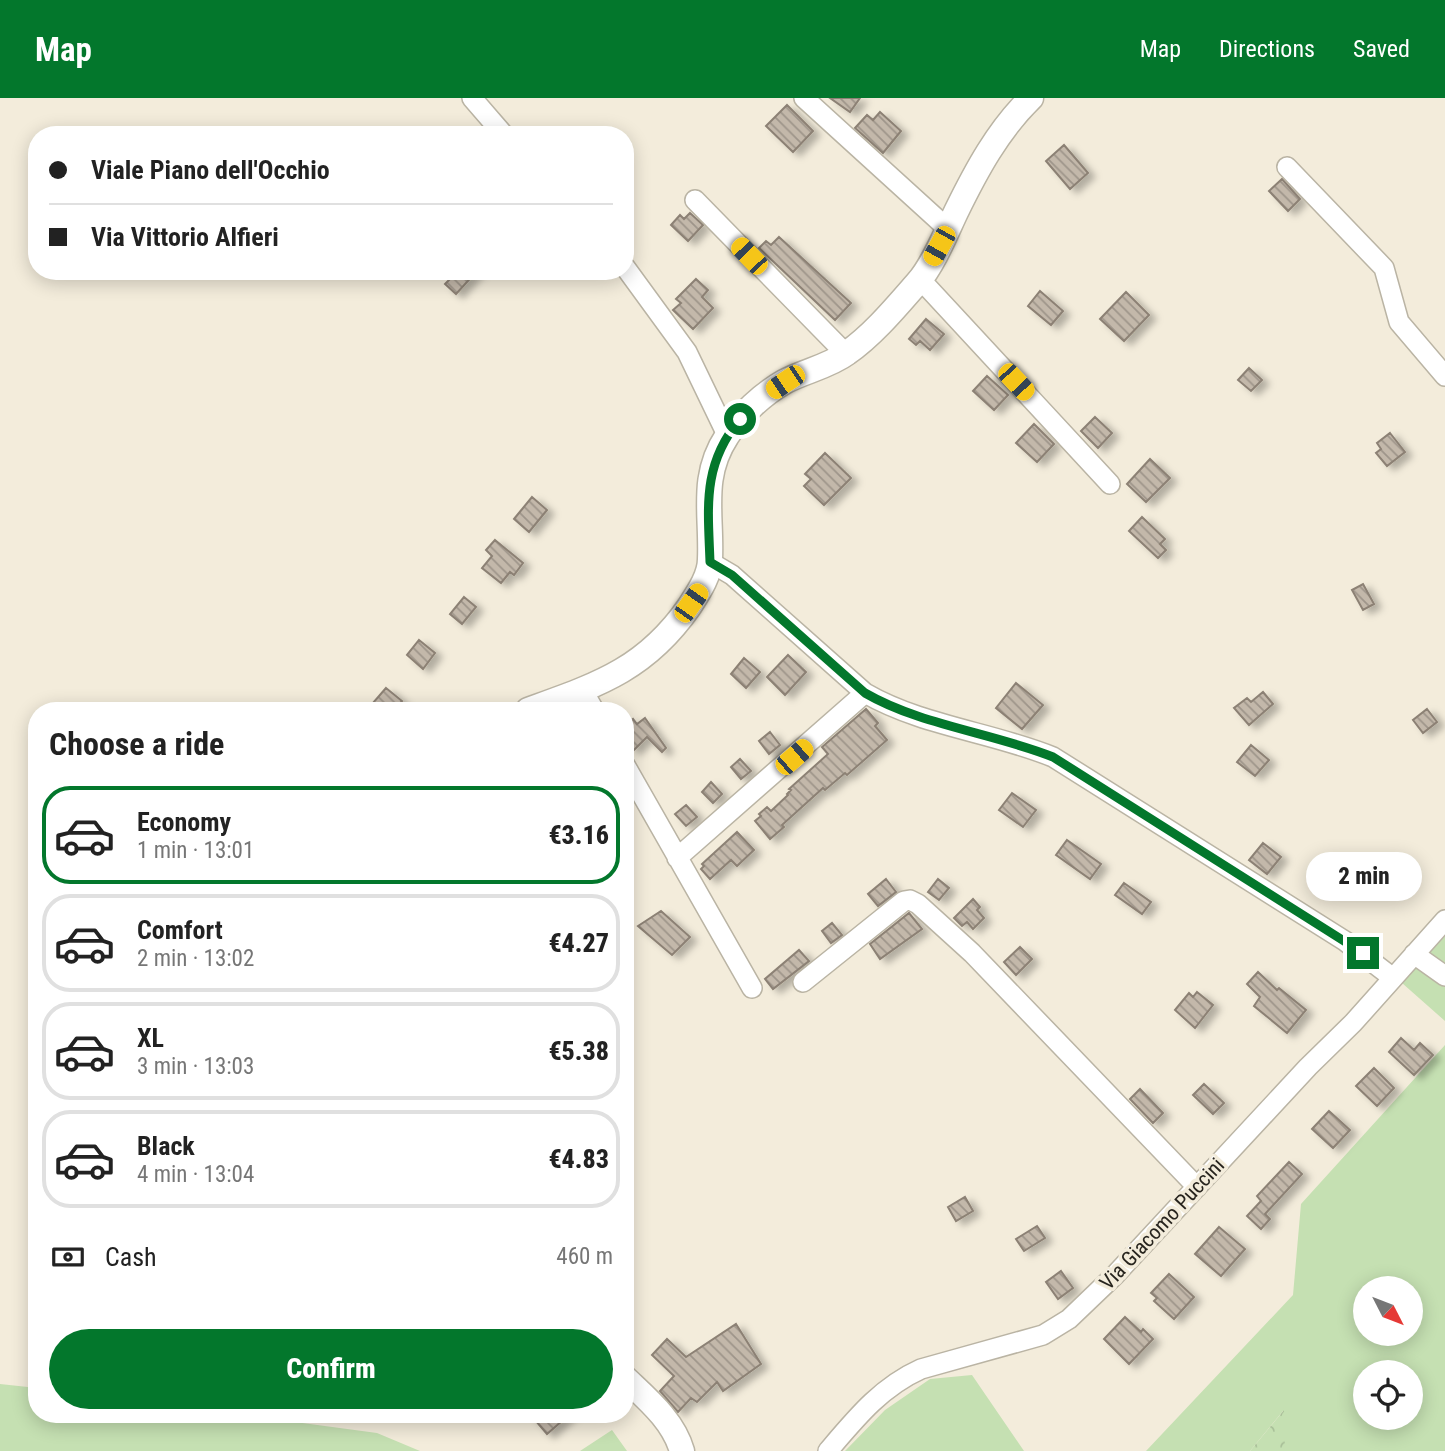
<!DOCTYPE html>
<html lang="en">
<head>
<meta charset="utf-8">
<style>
  :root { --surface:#fff; --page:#f2f2f2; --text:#222; --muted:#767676; --line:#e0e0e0; --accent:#03772c }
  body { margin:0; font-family:"Roboto Condensed",sans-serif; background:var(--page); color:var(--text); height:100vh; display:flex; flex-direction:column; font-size:26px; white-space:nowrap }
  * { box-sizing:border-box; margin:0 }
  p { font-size:23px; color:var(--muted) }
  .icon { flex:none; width:38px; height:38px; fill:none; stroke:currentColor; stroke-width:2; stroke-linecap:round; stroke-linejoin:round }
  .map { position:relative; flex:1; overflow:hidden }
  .details { position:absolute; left:28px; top:604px; width:606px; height:721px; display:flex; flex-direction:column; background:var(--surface); border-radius:28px; box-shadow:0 4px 18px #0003 }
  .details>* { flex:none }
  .guide { position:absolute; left:28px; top:28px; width:606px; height:154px; border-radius:28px; box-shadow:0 4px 18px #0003; display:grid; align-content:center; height:154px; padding:0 21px; background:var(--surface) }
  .needle { width:46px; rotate:132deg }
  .buttons { position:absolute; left:1353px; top:1178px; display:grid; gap:14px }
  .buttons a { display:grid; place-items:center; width:70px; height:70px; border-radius:50%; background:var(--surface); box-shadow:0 4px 18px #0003; font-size:35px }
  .end { position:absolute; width:32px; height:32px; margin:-16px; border:9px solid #03772c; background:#fff; box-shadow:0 0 0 4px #fff }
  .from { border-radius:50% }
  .bubble { position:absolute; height:49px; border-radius:24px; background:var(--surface); box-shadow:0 4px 18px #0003; font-size:23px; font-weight:800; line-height:49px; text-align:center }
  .car { position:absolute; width:21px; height:42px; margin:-21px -10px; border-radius:9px; box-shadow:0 0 5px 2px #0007; background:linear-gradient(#f5c518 24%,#345 0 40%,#f5c518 0 76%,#345 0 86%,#f5c518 0) }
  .guide b { display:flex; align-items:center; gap:24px; height:66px; font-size:26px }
  .guide b+b { border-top:2px solid var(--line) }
  .guide i { width:18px; height:18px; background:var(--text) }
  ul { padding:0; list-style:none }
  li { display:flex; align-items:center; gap:21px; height:98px; margin:0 14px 10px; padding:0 7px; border:4px solid var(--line); border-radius:28px }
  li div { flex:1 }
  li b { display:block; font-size:26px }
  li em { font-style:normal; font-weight:800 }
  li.current { border-color:var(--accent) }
  li>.icon { width:63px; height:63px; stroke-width:1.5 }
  h2 { padding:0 21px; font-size:32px; line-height:84px }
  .pay { display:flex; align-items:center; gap:18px; height:77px; padding:0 21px; font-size:26px }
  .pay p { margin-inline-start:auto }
  .button { display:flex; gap:14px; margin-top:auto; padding:14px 21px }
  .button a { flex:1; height:80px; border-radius:42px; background:var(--accent); color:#fff; font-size:28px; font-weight:800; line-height:80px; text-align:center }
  header { display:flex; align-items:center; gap:42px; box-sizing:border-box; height:98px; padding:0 35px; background:var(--accent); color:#fff }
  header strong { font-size:33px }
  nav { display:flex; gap:38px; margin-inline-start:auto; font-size:24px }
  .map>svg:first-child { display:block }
  .green { fill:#c5e0b2; fill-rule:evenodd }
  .forest { fill:url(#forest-crowns) }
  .building { fill:url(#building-back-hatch); stroke:#8c8174; stroke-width:2; filter:url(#shadow) }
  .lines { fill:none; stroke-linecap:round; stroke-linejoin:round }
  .minor-casing { stroke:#bab4a4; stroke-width:22 }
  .major-casing { stroke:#bab4a4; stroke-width:27 }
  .minor { stroke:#fff; stroke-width:19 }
  .major { stroke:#fff; stroke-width:24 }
  .route { stroke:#03772c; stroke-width:9 }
  .labels { text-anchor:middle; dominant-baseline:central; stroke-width:7; stroke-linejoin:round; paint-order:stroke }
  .street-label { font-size:21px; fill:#27241e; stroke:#f3ecdb }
</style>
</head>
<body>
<header>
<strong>Map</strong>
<nav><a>Map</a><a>Directions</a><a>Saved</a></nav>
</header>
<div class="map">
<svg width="1445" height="1353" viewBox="0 0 1445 1353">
  <defs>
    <pattern id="forest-crowns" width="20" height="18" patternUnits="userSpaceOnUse" patternTransform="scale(1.75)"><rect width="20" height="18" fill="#c5e0b2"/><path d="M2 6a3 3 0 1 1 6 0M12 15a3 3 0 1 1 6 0" fill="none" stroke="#a9c099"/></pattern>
    <pattern id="building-back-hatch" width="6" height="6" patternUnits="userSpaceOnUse" patternTransform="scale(1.75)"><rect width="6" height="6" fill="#c3b8aa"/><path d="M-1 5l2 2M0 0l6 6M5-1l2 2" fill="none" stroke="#9e958a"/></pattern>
    <filter id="shadow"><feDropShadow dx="7" dy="4" stdDeviation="3.5" flood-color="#0004"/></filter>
  </defs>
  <rect width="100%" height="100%" fill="#f3ecdb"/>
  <!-- green -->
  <path class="green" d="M1445,838V923L1402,885Z
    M1445,947V1353H1283V1313L1250,1353H1146L1293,1197L1301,1106ZM1365,1190H1410V1236H1365ZM1365,1274H1410V1320H1365Z
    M972,1277L1024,1353H845L885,1312L930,1281Z
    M0,1286L37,1290V1316H235L377,1335L420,1353H0Z
    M612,1332L627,1353H580Z"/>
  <!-- forest -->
  <path class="forest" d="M1284,1312L1285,1353H1250Z"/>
  <!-- building -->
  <path class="building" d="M830,0H860L850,14Z
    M787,7L813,33L793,54L766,28Z
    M880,14L901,33L883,55L855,30L867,17L873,22Z
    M1064,47L1088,75L1070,91L1046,63Z
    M1282,81L1300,101L1288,113L1269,93Z
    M690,115L703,127L688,143L671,127L680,117L684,121Z
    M779,139L851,205L835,222L759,150L766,143L771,147Z
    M458,173H477L456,196L445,186Z
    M696,181L708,192L702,199L713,210L693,231L673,212L681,205L676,201Z
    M1040,193L1063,213L1051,227L1028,208Z
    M1126,194L1149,217L1124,243L1100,221Z
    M926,221L944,236L930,252L920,243L916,247L909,241Z
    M1249,270L1262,282L1251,293L1238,282Z
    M987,278L1008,297L994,312L973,293Z
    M1095,319L1112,335L1098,350L1081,333Z
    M1034,326L1054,346L1037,364L1016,345Z
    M1390,335L1405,354L1387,368L1376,355L1381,351L1377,345Z
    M825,355L851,380L824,407L804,388L811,381L805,376Z
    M1150,361L1170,380L1146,404L1127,386Z
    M532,399L547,412L529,434L514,421Z
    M1142,419L1165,441L1160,446L1166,452L1158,460L1129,433Z
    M495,442L523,465L514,477L510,474L501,485L482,470L492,458L486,452Z
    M1363,486L1374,506L1363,512L1352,492Z
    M464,499L476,509L462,526L450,516Z
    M419,542L435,555L423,571L407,557Z
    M788,557L806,574L785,597L767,579Z
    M744,560L760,574L746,590L731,576Z
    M1016,585L1043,607L1022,631L996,610Z
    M386,590L402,603L394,612H380L372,606Z
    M1263,594L1273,606L1249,627L1234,610L1247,600L1251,604Z
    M866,611L878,625L875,628L887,642L847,677L845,675L825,692L823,690L782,727L784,729L770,741L755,723L761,718L759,716L767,709L771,713L788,697L787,696L791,692L789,691L828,656L822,649Z
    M1427,611L1437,624L1423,635L1413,622Z
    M645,620L666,650L662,654L647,639L633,653L625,641V627L633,621L637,626Z
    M770,634L780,647L769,656L759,643Z
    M1251,647L1269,662L1255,678L1237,664Z
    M740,661L751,673L741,681L731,669Z
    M711,684L722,696L713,705L702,694Z
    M1012,695L1036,712L1023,729L999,712Z
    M686,707L697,719L686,728L675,716Z
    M737,734L754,752L737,768L731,762L710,781L701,771L704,768L702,766Z
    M1067,742L1101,766L1090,781L1056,757Z
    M1263,745L1281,759L1267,776L1249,762Z
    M886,781L896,794L878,808L868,796Z
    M938,781L949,790L939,802L928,794Z
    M1124,785L1151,804L1142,816L1115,797Z
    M973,801L980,809L977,812L984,820L973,831L967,824L962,828L954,820Z
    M661,813L690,839L672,857L638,828Z
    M909,815L922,831L880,861L870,846Z
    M832,825L842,837L831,845L822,833Z
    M1020,849L1032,861L1016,877L1004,864Z
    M799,852L809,863L773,891L765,881Z
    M1258,874L1277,892L1279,890L1306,912L1287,935L1254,908L1260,899L1247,886Z
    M1197,894L1213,907L1195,930L1175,912L1189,895L1193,899Z
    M1401,940L1414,952L1420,945L1433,957L1414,977L1389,954Z
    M1374,970L1394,990L1377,1008L1356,988Z
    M1204,986L1224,1005L1213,1016L1193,997Z
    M1140,991L1163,1015L1153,1025L1130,1001Z
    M1329,1013L1350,1032L1333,1050L1312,1031Z
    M1289,1064L1302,1076L1265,1116L1270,1121L1261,1131L1247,1118L1261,1103L1257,1098Z
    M965,1099L973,1113L956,1123L948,1109Z
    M1037,1128L1045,1140L1024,1153L1016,1141Z
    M1219,1129L1245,1151L1221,1178L1195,1156Z
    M1061,1173L1073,1190L1058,1201L1046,1184Z
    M1169,1176L1194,1199L1174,1221L1154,1203L1157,1200L1151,1195Z
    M1125,1219L1141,1234L1143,1231L1153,1241L1129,1266L1104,1241Z
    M736,1226L761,1266L723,1293L717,1284L697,1304L691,1300L678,1314L660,1293L674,1278L652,1257L667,1241L686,1259Z
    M530,1316H570L547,1336Z"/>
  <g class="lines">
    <defs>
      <path id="minor" d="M472,0L504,37
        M804,0L948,131
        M1287,69L1384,170L1399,224L1445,278
        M695,102L846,256
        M625,169L687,254L727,337
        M920,181L1110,386
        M710,464L732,477L865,595C922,628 992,634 1053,659L1345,843L1393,880
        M583,593L594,612
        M625,667L752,890
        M677,760L865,595
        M1414,856L1445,878
        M803,884L904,803L910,802L918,806L972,855L1197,1089
        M828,1353C856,1320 881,1289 921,1271L1043,1237L1069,1221L1115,1177L1308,969L1353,925L1445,822"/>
      <path id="major" d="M528,612C597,587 645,572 689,509C698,495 710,478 710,461C712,416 700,379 727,338C740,317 763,296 784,284C804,273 828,269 847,255C873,237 897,208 918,184C933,167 946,135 956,114C976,73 998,32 1031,0
        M625,1280C647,1301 673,1322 682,1353"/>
    </defs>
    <!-- minor casing -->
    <use href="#minor" class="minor-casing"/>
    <!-- major casing -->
    <use href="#major" class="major-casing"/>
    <!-- minor -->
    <use href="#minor" class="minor"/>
    <!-- major -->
    <use href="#major" class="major"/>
  </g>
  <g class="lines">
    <!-- route -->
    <path class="route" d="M740,321C702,367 708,408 710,464L732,477L865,595C920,627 993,635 1053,659L1363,855"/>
  </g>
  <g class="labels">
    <!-- street labels -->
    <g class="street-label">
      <text transform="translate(1162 1126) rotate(-47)">Via Giacomo Puccini</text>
    </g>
  </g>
</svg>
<div class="buttons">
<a><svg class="needle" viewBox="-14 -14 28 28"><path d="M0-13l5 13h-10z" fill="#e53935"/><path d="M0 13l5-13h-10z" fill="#767676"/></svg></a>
<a><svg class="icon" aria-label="locate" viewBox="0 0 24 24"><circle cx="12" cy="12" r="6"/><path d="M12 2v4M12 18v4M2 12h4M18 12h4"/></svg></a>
</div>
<i class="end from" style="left:740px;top:321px"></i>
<i class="end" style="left:1363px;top:855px"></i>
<div class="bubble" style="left:1306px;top:754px;width:116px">2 min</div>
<i class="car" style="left:939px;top:148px;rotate:209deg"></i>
<i class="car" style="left:749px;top:158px;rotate:316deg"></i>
<i class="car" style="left:785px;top:284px;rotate:236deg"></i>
<i class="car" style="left:1016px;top:284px;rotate:137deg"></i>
<i class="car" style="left:691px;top:505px;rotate:35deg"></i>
<i class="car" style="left:794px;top:659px;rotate:49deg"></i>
<div class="guide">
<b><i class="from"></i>Viale Piano dell'Occhio</b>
<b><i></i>Via Vittorio Alfieri</b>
</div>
<section class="details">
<h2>Choose a ride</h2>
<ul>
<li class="current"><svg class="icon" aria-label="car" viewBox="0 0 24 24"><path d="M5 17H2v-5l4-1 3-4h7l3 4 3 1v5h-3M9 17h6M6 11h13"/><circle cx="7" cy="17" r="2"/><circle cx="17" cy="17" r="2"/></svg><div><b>Economy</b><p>1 min · 13:01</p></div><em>€3.16</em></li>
<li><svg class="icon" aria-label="car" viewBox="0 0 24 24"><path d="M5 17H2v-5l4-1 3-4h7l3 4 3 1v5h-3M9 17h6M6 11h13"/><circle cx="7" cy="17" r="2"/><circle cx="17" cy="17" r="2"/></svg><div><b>Comfort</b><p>2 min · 13:02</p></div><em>€4.27</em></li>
<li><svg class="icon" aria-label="car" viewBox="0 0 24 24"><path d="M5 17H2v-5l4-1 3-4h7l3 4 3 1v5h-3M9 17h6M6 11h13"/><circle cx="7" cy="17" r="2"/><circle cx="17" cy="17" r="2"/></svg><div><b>XL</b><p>3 min · 13:03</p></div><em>€5.38</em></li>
<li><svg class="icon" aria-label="car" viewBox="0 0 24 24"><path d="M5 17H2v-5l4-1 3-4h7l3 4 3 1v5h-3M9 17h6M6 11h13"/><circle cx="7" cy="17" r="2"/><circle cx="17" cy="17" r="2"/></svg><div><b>Black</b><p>4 min · 13:04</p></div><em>€4.83</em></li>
</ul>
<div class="pay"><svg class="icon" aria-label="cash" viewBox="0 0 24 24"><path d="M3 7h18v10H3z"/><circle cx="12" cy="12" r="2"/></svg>Cash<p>460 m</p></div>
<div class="button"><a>Confirm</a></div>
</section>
</div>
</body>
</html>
